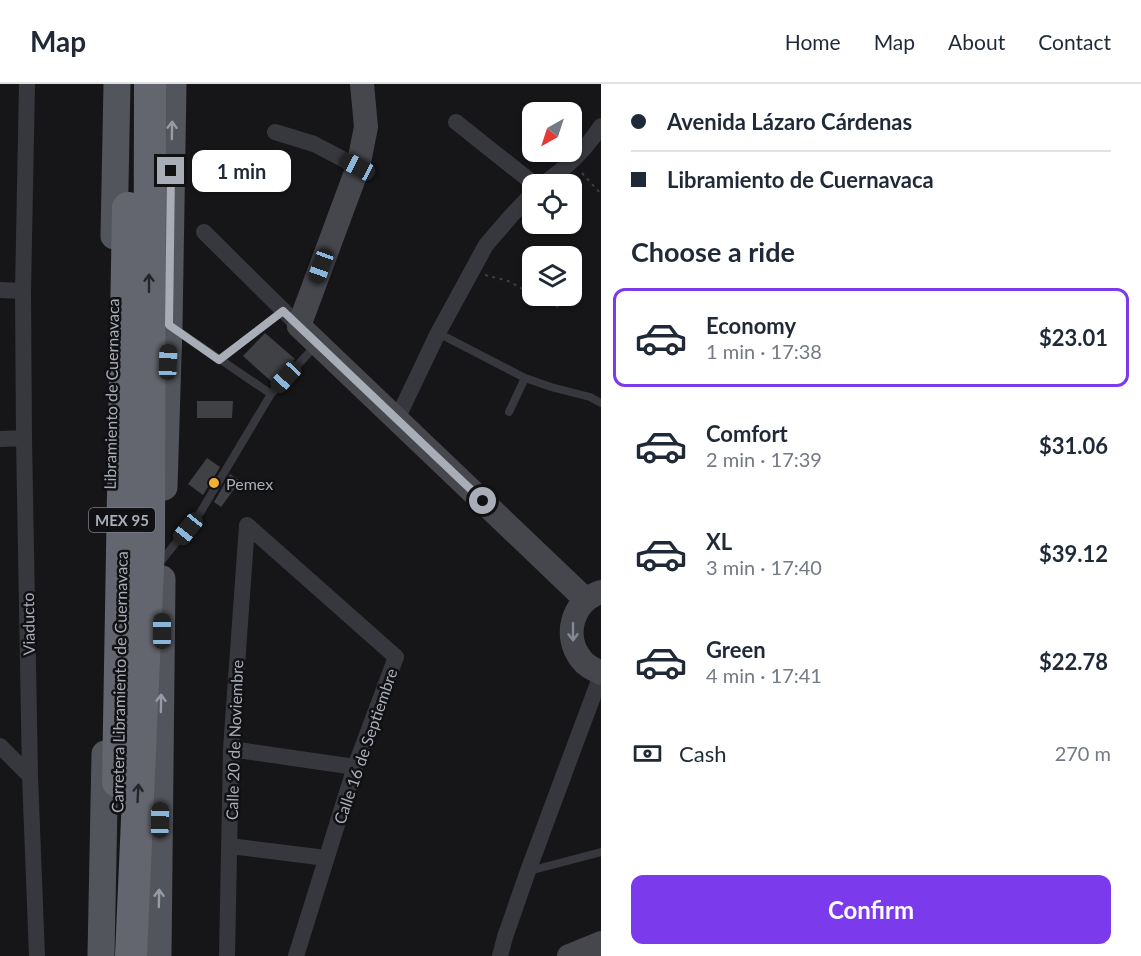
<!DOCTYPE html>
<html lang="en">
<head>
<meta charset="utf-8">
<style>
  :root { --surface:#fff; --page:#f6f6f7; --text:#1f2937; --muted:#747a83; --line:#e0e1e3; --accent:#7c3aed }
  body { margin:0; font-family:Lato,sans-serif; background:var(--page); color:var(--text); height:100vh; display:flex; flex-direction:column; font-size:22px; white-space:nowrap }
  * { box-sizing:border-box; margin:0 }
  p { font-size:20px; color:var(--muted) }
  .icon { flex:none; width:33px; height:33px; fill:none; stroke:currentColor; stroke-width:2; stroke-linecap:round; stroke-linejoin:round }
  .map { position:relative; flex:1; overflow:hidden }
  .side { display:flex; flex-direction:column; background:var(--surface); width:540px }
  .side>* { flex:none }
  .banner { display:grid; align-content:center; height:132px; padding:0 30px; background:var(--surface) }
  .needle { width:39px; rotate:219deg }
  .controls { position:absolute; left:522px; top:18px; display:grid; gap:12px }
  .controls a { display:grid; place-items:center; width:60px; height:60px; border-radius:12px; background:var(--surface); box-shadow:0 2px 4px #0004; font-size:30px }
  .end { position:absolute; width:27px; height:27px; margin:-14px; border:8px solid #a8adb8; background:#111; box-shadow:0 0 0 3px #111 }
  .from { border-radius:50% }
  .bubble { position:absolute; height:42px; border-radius:12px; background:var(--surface); box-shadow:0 2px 4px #0004; font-size:20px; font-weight:700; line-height:42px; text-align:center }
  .car { position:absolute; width:18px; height:36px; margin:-18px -9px; border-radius:8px; box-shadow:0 0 4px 2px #0007; background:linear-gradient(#222 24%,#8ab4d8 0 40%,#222 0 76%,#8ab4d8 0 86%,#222 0) }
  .banner b { display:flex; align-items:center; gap:21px; height:57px; font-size:22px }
  .banner b+b { border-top:2px solid var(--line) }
  .banner i { width:15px; height:15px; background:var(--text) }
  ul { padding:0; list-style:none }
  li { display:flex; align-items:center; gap:18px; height:99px; margin:0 12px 9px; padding:0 18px; border:3px solid transparent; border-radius:12px }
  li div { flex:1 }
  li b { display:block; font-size:22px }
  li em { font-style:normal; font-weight:700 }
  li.current { border-color:var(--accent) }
  li>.icon { width:54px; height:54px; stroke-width:1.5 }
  h2 { padding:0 30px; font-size:27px; line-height:72px }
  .pay { display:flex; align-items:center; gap:15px; height:66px; padding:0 30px; font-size:22px }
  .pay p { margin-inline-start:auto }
  .action { display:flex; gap:12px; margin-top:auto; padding:12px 30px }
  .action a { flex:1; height:69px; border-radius:12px; background:var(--accent); color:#fff; font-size:24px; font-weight:700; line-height:69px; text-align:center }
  header { display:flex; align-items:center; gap:36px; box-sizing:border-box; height:84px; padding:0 30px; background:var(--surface); border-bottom:2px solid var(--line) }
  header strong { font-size:28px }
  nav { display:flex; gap:33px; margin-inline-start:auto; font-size:21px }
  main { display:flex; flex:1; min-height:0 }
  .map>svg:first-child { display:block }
  .building { fill:#404145 }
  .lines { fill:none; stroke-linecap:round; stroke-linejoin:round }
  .path { stroke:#3d3f44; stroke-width:2; stroke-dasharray:3 4.5; stroke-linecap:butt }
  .lane { stroke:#37383d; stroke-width:8 }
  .street { stroke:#37383d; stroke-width:16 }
  .secondary { stroke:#45474d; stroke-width:24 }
  .primary { stroke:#53555c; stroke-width:27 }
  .highway { stroke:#63666e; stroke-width:32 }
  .oneway { stroke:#979ba6 }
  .oneway2 { stroke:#26262a }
  .oneway3 { stroke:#858993 }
  .route { stroke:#a8adb8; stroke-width:8 }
  .poi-dot { fill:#f2b134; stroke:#111113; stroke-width:2 }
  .labels { text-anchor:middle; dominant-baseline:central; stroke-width:5; stroke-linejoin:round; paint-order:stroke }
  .shield { fill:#111113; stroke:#7b7e86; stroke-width:1.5 }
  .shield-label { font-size:15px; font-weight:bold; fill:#a8adb8 }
  .street-label { font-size:16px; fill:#a8adb8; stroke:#111113 }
  .poi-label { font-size:16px; fill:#a8adb8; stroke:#111113; text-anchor:start }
</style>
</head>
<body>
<header>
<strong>Map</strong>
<nav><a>Home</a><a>Map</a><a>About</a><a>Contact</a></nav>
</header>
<main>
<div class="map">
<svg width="601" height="872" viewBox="0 0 601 872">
  <rect width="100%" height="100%" fill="#161618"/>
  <!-- building -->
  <path class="building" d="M265,249L295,275L273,299L243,272Z
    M197,317H233L232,334H197Z
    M207,374L220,383L203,411L188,400Z
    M230,390L240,397L221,423L214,418Z"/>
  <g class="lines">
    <!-- path -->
    <path class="path" d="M582,89L601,110
      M485,191L508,197L532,210
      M536,212L558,223"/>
    <!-- lane -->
    <path class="lane" d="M174,244L271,310
      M438,249L525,294L551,303L590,313L601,319
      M219,276L283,227
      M509,328L525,294
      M162,476L200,429L271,310L317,260
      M529,787L601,768"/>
    <!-- street -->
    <path class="street" d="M27,0L23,207L24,354L30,692L37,872
      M456,38L534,100
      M275,48L314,60L358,83
      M543,100C568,82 584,68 601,42
      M204,148L299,242
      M0,206L23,207
      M397,335L438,249L486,161L511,132L532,110
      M0,355L24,354
      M247,441L396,573L355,683L296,872
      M0,662L30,692
      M231,665L355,683
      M230,762L326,774
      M227,872L231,665L247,441
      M500,872L505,853L528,787L601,591"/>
    <!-- secondary -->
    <path class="secondary" d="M362,0L366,43L358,83L299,242L586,516
      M601,508C572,517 563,552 581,575C586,582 593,585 601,589
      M569,872L601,859"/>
    <!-- primary -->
    <path class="primary" d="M114,152L117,0
      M164,403L169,241L173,0
      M101,872L105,670
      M158,872L162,495"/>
    <!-- highway -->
    <path class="highway" d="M118,698L128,124
      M131,872L149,461L150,0"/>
  </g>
  <!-- one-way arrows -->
  <defs><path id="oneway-shaft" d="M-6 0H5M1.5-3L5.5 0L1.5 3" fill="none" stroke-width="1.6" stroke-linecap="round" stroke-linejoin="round" transform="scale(1.5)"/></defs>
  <g class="oneway">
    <use href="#oneway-shaft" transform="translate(172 46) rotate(-89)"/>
    <use href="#oneway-shaft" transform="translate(161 619) rotate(-89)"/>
    <use href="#oneway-shaft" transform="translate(159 814) rotate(-89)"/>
  </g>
  <g class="oneway2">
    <use href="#oneway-shaft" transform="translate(149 199) rotate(-90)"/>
    <use href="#oneway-shaft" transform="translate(138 709) rotate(-87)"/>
  </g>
  <use class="oneway3" href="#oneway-shaft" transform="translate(573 548) rotate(90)"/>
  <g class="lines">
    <!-- route -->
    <path class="route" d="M171,87L169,241L219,276L283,227L483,417"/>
  </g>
  <!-- markers -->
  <circle class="poi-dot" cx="214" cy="399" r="6"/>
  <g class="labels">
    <!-- shield labels -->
    <rect class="shield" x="89" y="424" width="66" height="24" rx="4.5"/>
    <g class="shield-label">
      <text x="122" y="436">MEX 95</text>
    </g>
    <!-- street labels -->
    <g class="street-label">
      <text transform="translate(111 310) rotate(-89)">Libramiento de Cuernavaca</text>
      <text transform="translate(28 540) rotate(-91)">Viaducto</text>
      <text transform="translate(119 598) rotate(-89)">Carretera Libramiento de Cuernavaca</text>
      <text transform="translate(234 656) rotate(-88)">Calle 20 de Noviembre</text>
      <text transform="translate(365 662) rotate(-71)">Calle 16 de Septiembre</text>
    </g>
    <!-- poi labels -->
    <g class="poi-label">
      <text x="226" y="399">Pemex</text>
    </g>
  </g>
</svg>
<div class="controls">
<a><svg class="needle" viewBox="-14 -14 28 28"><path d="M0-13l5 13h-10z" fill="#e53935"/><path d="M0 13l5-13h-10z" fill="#747a83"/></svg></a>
<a><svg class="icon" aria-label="locate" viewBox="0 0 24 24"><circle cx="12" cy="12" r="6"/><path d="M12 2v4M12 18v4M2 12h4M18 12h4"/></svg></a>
<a><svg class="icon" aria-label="layers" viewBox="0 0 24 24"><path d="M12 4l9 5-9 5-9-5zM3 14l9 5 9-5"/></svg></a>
</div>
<i class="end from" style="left:483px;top:417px"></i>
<i class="end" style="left:171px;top:87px"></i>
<div class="bubble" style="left:192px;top:66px;width:99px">1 min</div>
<i class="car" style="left:358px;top:83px;rotate:298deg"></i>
<i class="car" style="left:321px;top:182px;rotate:200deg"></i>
<i class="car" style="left:168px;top:278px;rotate:2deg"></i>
<i class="car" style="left:286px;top:293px;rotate:223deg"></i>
<i class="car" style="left:188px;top:445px;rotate:219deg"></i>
<i class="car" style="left:162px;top:547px;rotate:0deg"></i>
<i class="car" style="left:160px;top:736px;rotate:1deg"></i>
</div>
<section class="side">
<div class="banner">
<b><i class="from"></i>Avenida Lázaro Cárdenas</b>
<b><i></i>Libramiento de Cuernavaca</b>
</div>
<h2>Choose a ride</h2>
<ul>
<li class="current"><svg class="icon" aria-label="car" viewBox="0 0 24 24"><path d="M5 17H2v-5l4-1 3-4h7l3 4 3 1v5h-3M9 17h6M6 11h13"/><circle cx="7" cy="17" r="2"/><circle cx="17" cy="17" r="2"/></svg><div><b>Economy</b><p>1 min · 17:38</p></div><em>$23.01</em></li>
<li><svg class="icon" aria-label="car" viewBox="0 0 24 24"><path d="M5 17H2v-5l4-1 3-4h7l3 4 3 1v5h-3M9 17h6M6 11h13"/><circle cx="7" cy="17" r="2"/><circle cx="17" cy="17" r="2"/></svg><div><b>Comfort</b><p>2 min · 17:39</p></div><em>$31.06</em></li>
<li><svg class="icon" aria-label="car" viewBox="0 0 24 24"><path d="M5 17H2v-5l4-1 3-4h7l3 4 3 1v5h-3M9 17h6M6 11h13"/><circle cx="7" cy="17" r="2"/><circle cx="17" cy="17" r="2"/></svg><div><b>XL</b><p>3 min · 17:40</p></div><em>$39.12</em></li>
<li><svg class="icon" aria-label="car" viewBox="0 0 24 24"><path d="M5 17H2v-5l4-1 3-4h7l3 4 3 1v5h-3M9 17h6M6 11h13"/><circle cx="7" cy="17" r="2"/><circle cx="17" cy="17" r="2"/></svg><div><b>Green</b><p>4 min · 17:41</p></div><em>$22.78</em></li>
</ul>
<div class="pay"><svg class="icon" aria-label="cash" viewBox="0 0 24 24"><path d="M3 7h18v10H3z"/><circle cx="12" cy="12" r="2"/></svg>Cash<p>270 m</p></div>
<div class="action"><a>Confirm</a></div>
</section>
</main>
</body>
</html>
